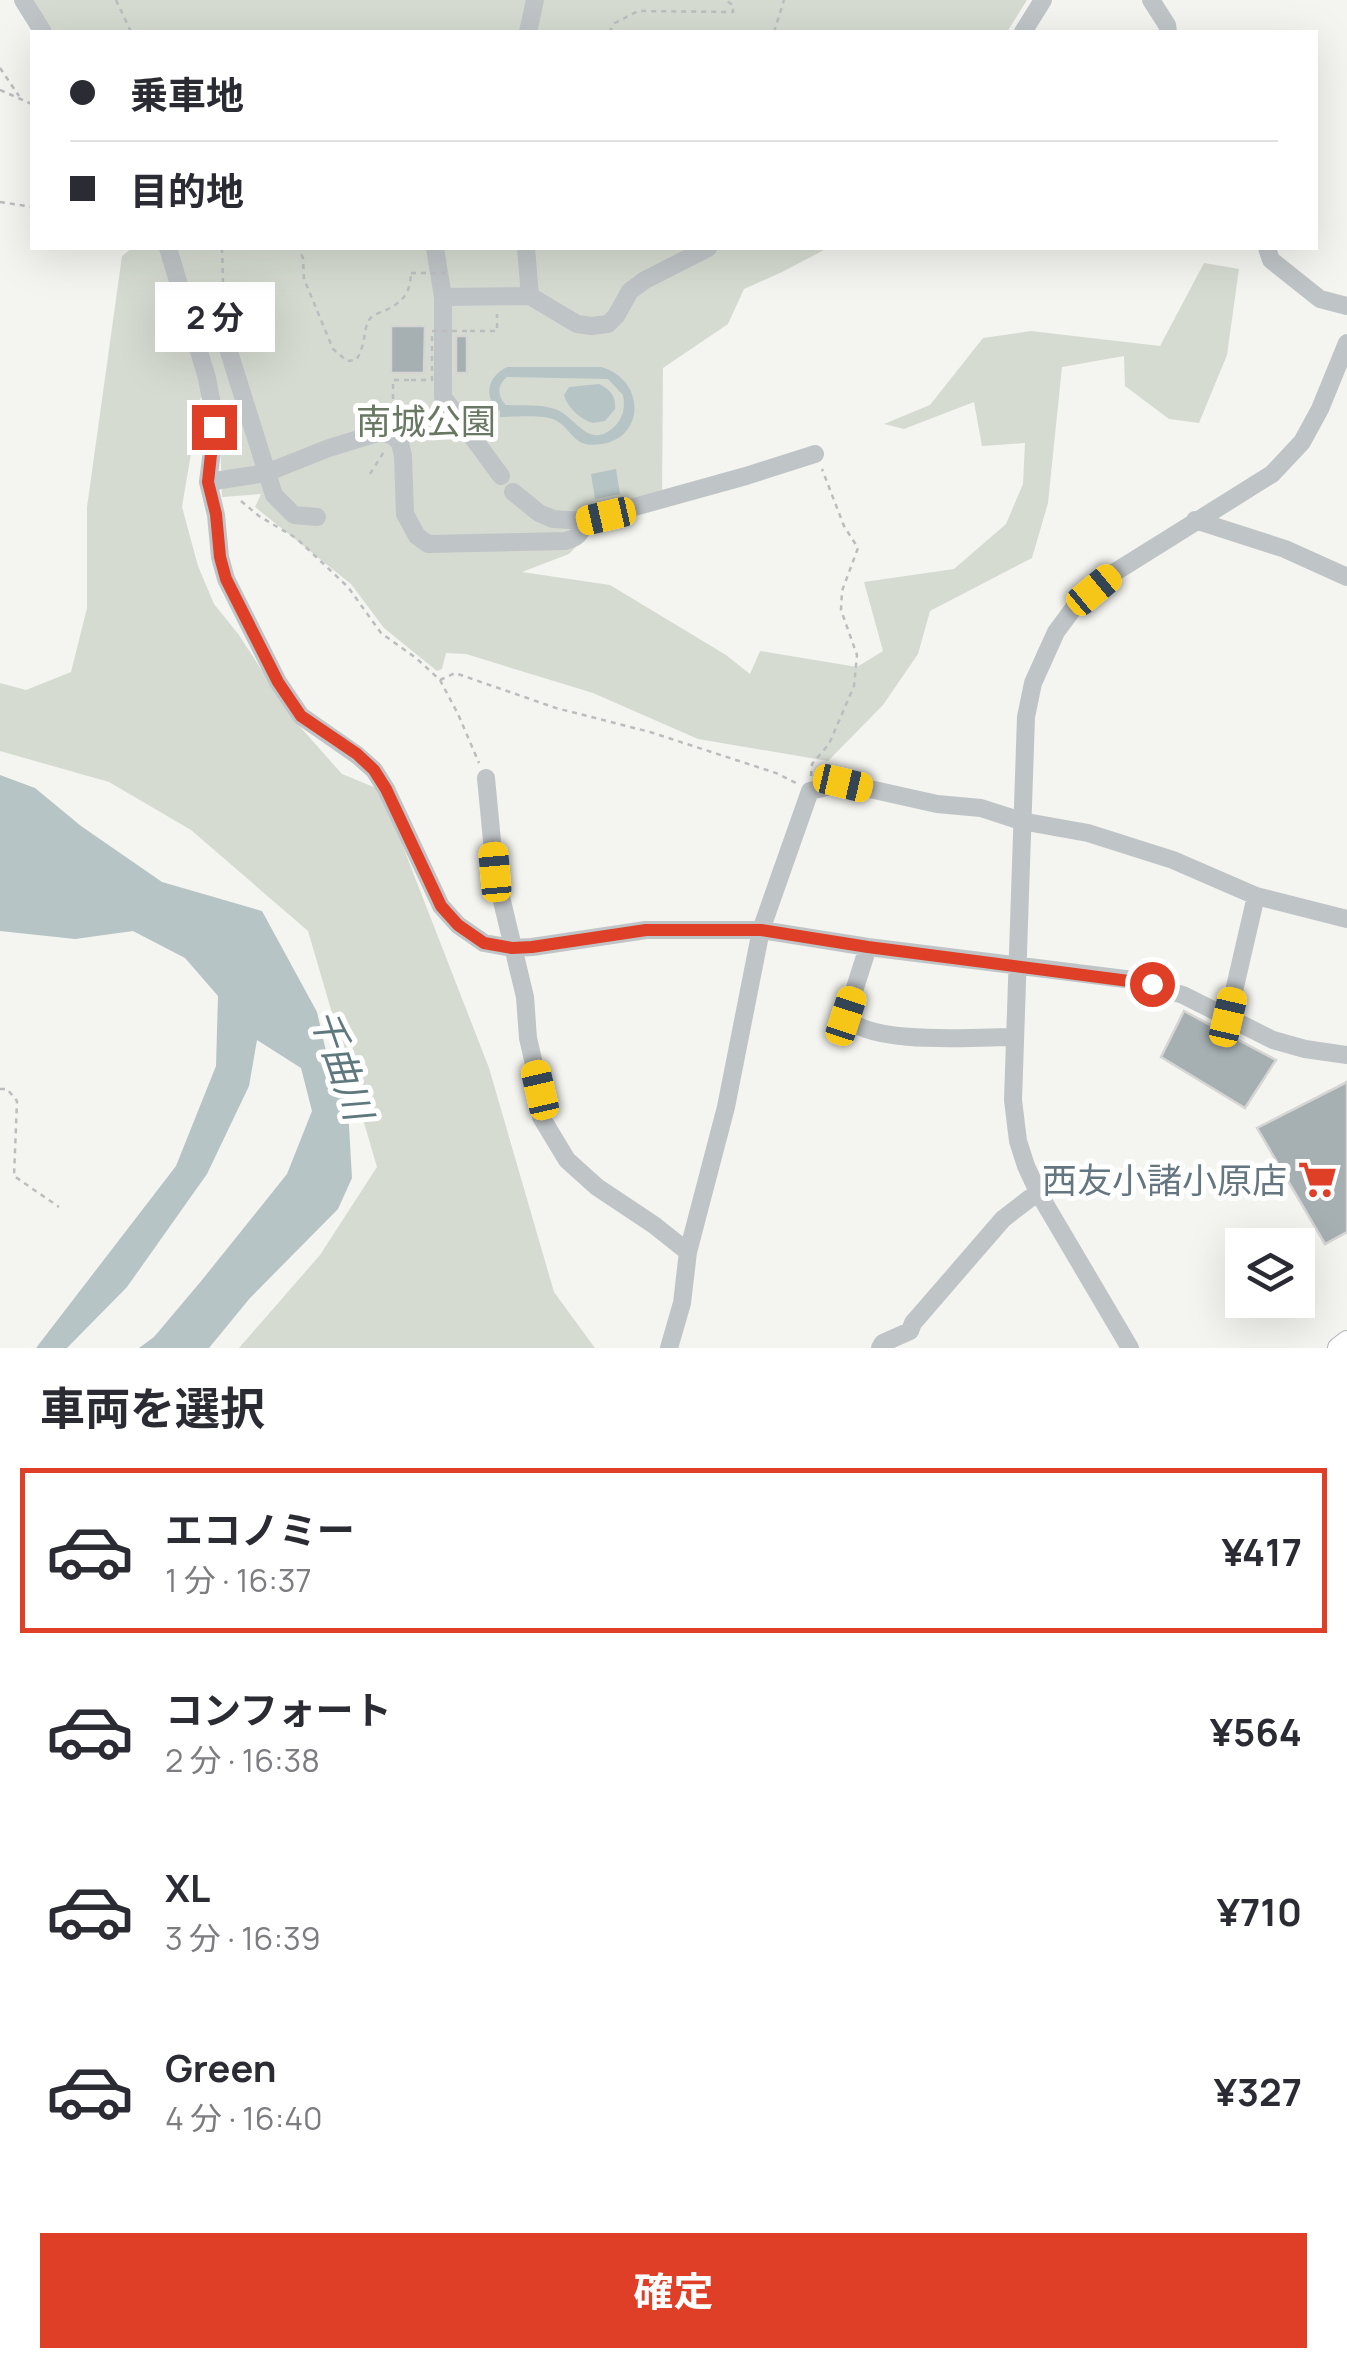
<!DOCTYPE html>
<html lang="ja">
<head>
<meta charset="utf-8">
<style>
  :root { --surface:#fff; --page:#f7f7f7; --text:#2b2b33; --muted:#7c7c81; --line:#e1e1e2; --accent:#de3f26 }
  body { margin:0; font-family:Manrope,"Noto Sans JP",sans-serif; background:var(--page); color:var(--text); height:100vh; display:flex; flex-direction:column; font-size:38px; white-space:nowrap }
  * { box-sizing:border-box; margin:0 }
  p { font-size:32px; color:var(--muted) }
  .icon { flex:none; width:55px; height:55px; fill:none; stroke:currentColor; stroke-width:2; stroke-linecap:round; stroke-linejoin:round }
  .map { position:relative; height:1348px; overflow:hidden }
  .side { display:flex; flex-direction:column; background:var(--surface); flex:1 }
  .side>* { flex:none }
  .banner { position:absolute; left:30px; top:30px; width:1288px; height:220px; border-radius:0px; box-shadow:0 10px 40px #0002; display:grid; align-content:center; height:220px; padding:0 40px; background:var(--surface) }
  .controls { position:absolute; left:1225px; top:1228px; display:grid; gap:20px }
  .controls a { display:grid; place-items:center; width:90px; height:90px; border-radius:0px; background:var(--surface); box-shadow:0 10px 40px #0002; font-size:50px }
  .end { position:absolute; width:45px; height:45px; margin:-22px; border:12px solid #de3f26; background:#fff; box-shadow:0 0 0 5px #fff }
  .from { border-radius:50% }
  .bubble { position:absolute; height:70px; border-radius:0px; background:var(--surface); box-shadow:0 10px 40px #0002; font-size:32px; font-weight:700; line-height:70px; text-align:center }
  .car { position:absolute; width:30px; height:60px; margin:-30px -15px; border-radius:12px; box-shadow:0 0 8px 2px #0007; background:linear-gradient(#f5c518 24%,#345 0 40%,#f5c518 0 76%,#345 0 86%,#f5c518 0) }
  .banner b { display:flex; align-items:center; gap:35px; height:95px; font-size:38px }
  .banner b+b { border-top:2px solid var(--line) }
  .banner i { width:25px; height:25px; background:var(--text) }
  ul { padding:0; list-style:none }
  li { display:flex; align-items:center; gap:30px; height:165px; margin:0 20px 15px; padding:0 20px; border:5px solid transparent; border-radius:0px }
  li div { flex:1 }
  li b { display:block; font-size:38px }
  li em { font-style:normal; font-weight:700 }
  li.active { border-color:var(--accent) }
  li>.icon { width:90px; height:90px; stroke-width:1.5 }
  h2 { padding:0 40px; font-size:45px; line-height:120px }
  .primary-button { display:flex; gap:20px; margin-top:auto; padding:20px 40px }
  .primary-button a { flex:1; height:115px; border-radius:0px; background:var(--accent); color:#fff; font-size:40px; font-weight:700; line-height:115px; text-align:center }
  .map>svg:first-child { display:block }
  .green { fill:#d6dbd1 }
  .water { fill:#b6c4c6; fill-rule:evenodd }
  .building { fill:#a6afb2; stroke:#d5d5d3; stroke-width:2.5 }
  .lines { fill:none; stroke-linecap:round; stroke-linejoin:round }
  .major-casing { stroke:#b2b7ba; stroke-width:22 }
  .path { stroke:#bbbdbf; stroke-width:2.5; stroke-dasharray:5 5; stroke-linecap:butt }
  .minor { stroke:#bfc4c6; stroke-width:18 }
  .major { stroke:#fff; stroke-width:20 }
  .path-bridge { stroke:#bbbdbf; stroke-width:2.5; stroke-dasharray:5 5; stroke-linecap:butt }
  .route { stroke:#de3f26; stroke-width:12 }
  .labels { text-anchor:middle; dominant-baseline:central; stroke-width:10; stroke-linejoin:round; paint-order:stroke }
  .park-label { font-size:35px; fill:#697862; stroke:#fff }
  .poi-label { font-size:35px; fill:#647680; stroke:#fff; text-anchor:end }
  .water-label { font-size:38px; font-style:italic; fill:#5f787e; stroke:#fff }
</style>
</head>
<body>
<div class="map">
<svg width="1347" height="1348" viewBox="0 0 1347 1348">
  <rect width="100%" height="100%" fill="#f4f4f0"/>
  <!-- green -->
  <path class="green" d="M33,0H1027L1007,32H54L40,14Z
    M132,248H828L782,272L744,289L728,324L663,368L662,500L606,516L569,554L522,572L610,585L726,655L750,674L760,651L857,667L883,651L864,582L954,569L1006,524L1023,484L1025,443L982,446L974,402L904,429L884,424L930,405L983,338L1031,331L1160,346L1204,263L1239,269L1227,355L1199,423L1169,419L1125,386L1124,356L1062,367L1048,503L1032,558L930,611L918,654L883,705L828,761L698,739L593,693L466,654L446,653L442,669L437,671L384,628L351,584L255,507L261,494L222,497L219,402L210,373L200,400L182,507L198,566L214,604L239,635L294,720L342,774L381,790L489,1068L554,1292L595,1348H239L320,1255L377,1167L308,931L191,830L109,782L0,751V683L26,690L71,672L87,608V507L122,256Z"/>
  <!-- water -->
  <path class="water" d="M507,367H601C645,379 646,437 602,444C572,449 574,430 555,420C544,414 513,417 500,417V411C482,397 488,376 507,367ZM507,377L608,379L623,395C625,406 624,416 616,425C589,453 575,415 555,409C539,404 522,406 506,405C497,396 497,385 507,377Z
    M599,384C611,390 616,396 615,409L605,421L593,423C581,420 567,407 564,395L569,387Z
    M616,469L620,494L595,499L591,474Z
    M0,775L35,788L81,826L162,882L262,911L317,1012L326,1051L348,1109L352,1178L338,1209L250,1298L209,1348H139L154,1337L202,1280L287,1174L312,1111L301,1068L257,1040L249,1086L207,1174L127,1287L67,1348H36L176,1166L216,1066L218,996L185,958L133,931L75,939L0,931Z"/>
  <!-- building -->
  <path class="building" d="M391,326H425L424,373H391Z
    M456,336H467V373H456Z
    M1184,1011L1276,1060L1245,1108L1161,1057Z
    M1347,1082V1232L1325,1244L1257,1128Z"/>
  <g class="lines">
    <defs>
      <path id="major" d="M1338,1348L1347,1341"/>
    </defs>
    <!-- major casing -->
    <use href="#major" class="major-casing"/>
    <!-- path -->
    <path class="path" d="M116,0L131,32
      M609,32L615,23L638,11L733,12V5L725,0
      M774,32L784,0
      M0,68L19,96
      M0,90L32,104
      M0,202L32,207
      M222,248L224,319
      M295,248L299,249L303,258L304,279L333,349L347,361L356,360C366,346 363,330 369,320C372,315 379,313 384,311C403,302 410,294 411,273
      M470,331H497V314
      M393,419V380H411
      M370,474L385,450
      M241,501L259,516L296,538L348,587L381,633L416,658L440,680L458,714L479,763
      M440,680L455,673L556,708L650,732L776,773L798,784
      M811,776L812,764L829,744L854,686L857,655L841,610L842,591L858,548L844,526L822,469
      M0,1089H7L17,1101L14,1176L59,1207"/>
    <!-- minor -->
    <path class="minor" d="M23,0L43,32
      M1151,0L1167,25L1168,32
      M528,32L535,0
      M1023,32L1043,0
      M168,248L207,378L212,405L215,427L208,482L216,515L220,557L226,579L278,682L301,716L357,755L374,770L386,789L441,906L458,925L484,943L512,948L532,947L646,930H761L868,947L1133,980L1183,995L1273,1040L1305,1049L1347,1055
      M435,248L443,297
      M526,248L530,296
      M1267,248L1271,260L1320,299L1347,306
      M224,336L274,495L294,515L317,517
      M501,476L443,397V297L530,296L577,324L591,326L608,324L616,316L630,291L645,280L708,248
      M208,482L266,473L329,448L381,432L393,436L400,443L403,456L405,514L417,536L428,544L565,541C577,538 582,534 584,521
      M513,492L539,513L553,519L584,521L746,476L815,454
      M1195,520L1285,549L1347,577
      M486,778L495,872L525,997L528,1038L540,1090L541,1117L567,1160L597,1187L654,1225L688,1252
      M868,947L846,1016C866,1046 977,1037 1013,1037
      M1228,1017L1256,896
      M669,1348L682,1303L688,1252L726,1107L761,930L810,791L843,783L937,804L981,808L1021,821L1088,833L1173,860L1256,896L1347,919
      M880,1348L883,1343L910,1331L913,1323L1003,1219L1038,1192
      M1130,1348L1038,1192L1026,1166L1018,1141L1013,1100L1026,717L1033,683L1056,632L1076,605L1112,574L1272,474L1302,442L1320,409L1347,343"/>
    <!-- major -->
    <use href="#major" class="major"/>
    <!-- path-bridge -->
    <path class="path-bridge" d="M411,273H451
      M411,380H432V331H470"/>
  </g>
  <g class="lines">
    <!-- route -->
    <path class="route" d="M214,427L208,482L216,514L220,557L226,579L278,682L301,716L357,754L374,770L386,789L441,906L458,925L484,943L512,948L532,947L646,930H761L868,947L1152,984"/>
  </g>
  <!-- icons -->
  <defs>
    <symbol id="supermarket-bare" viewBox="-9 -9 18 18"><path d="M-6-5.5h2.5l.6 2H6L4.5 2H-2.5L-4.4-4H-6ZM-1.5 3.2a1.3 1.3 0 1 0 .1 0ZM3 3.2a1.3 1.3 0 1 0 .1 0Z" fill="#de3f26" stroke="#fff" stroke-width="2.5" paint-order="stroke"/></symbol>
  </defs>
  <g fill-rule="evenodd">
    <use href="#supermarket-bare" x="1290" y="1152" width="55" height="55"/>
  </g>
  <g class="labels">
    <!-- park labels -->
    <g class="park-label">
      <text x="426" y="421">南城公園</text>
    </g>
    <!-- poi labels -->
    <g class="poi-label">
      <text x="1287" y="1180">西友小諸小原店</text>
    </g>
    <!-- water labels -->
    <g class="water-label">
      <text transform="translate(343 1064) rotate(71)">千曲川</text>
    </g>
  </g>
</svg>
<div class="controls">
<a><svg class="icon" aria-label="layers" viewBox="0 0 24 24"><path d="M12 4l9 5-9 5-9-5zM3 14l9 5 9-5"/></svg></a>
</div>
<i class="end from" style="left:1152px;top:984px"></i>
<i class="end" style="left:214px;top:427px"></i>
<div class="bubble" style="left:155px;top:282px;width:120px">2 分</div>
<i class="car" style="left:606px;top:516px;rotate:257deg"></i>
<i class="car" style="left:1094px;top:590px;rotate:50deg"></i>
<i class="car" style="left:843px;top:783px;rotate:103deg"></i>
<i class="car" style="left:495px;top:872px;rotate:355deg"></i>
<i class="car" style="left:846px;top:1016px;rotate:18deg"></i>
<i class="car" style="left:1228px;top:1017px;rotate:13deg"></i>
<i class="car" style="left:540px;top:1090px;rotate:347deg"></i>
<div class="banner">
<b><i class="from"></i>乗車地</b>
<b><i></i>目的地</b>
</div>
</div>
<section class="side">
<h2>車両を選択</h2>
<ul>
<li class="active"><svg class="icon" aria-label="car" viewBox="0 0 24 24"><path d="M5 17H2v-5l4-1 3-4h7l3 4 3 1v5h-3M9 17h6M6 11h13"/><circle cx="7" cy="17" r="2"/><circle cx="17" cy="17" r="2"/></svg><div><b>エコノミー</b><p>1 分 · 16:37</p></div><em>¥417</em></li>
<li><svg class="icon" aria-label="car" viewBox="0 0 24 24"><path d="M5 17H2v-5l4-1 3-4h7l3 4 3 1v5h-3M9 17h6M6 11h13"/><circle cx="7" cy="17" r="2"/><circle cx="17" cy="17" r="2"/></svg><div><b>コンフォート</b><p>2 分 · 16:38</p></div><em>¥564</em></li>
<li><svg class="icon" aria-label="car" viewBox="0 0 24 24"><path d="M5 17H2v-5l4-1 3-4h7l3 4 3 1v5h-3M9 17h6M6 11h13"/><circle cx="7" cy="17" r="2"/><circle cx="17" cy="17" r="2"/></svg><div><b>XL</b><p>3 分 · 16:39</p></div><em>¥710</em></li>
<li><svg class="icon" aria-label="car" viewBox="0 0 24 24"><path d="M5 17H2v-5l4-1 3-4h7l3 4 3 1v5h-3M9 17h6M6 11h13"/><circle cx="7" cy="17" r="2"/><circle cx="17" cy="17" r="2"/></svg><div><b>Green</b><p>4 分 · 16:40</p></div><em>¥327</em></li>
</ul>
<div class="primary-button"><a>確定</a></div>
</section>
</body>
</html>
